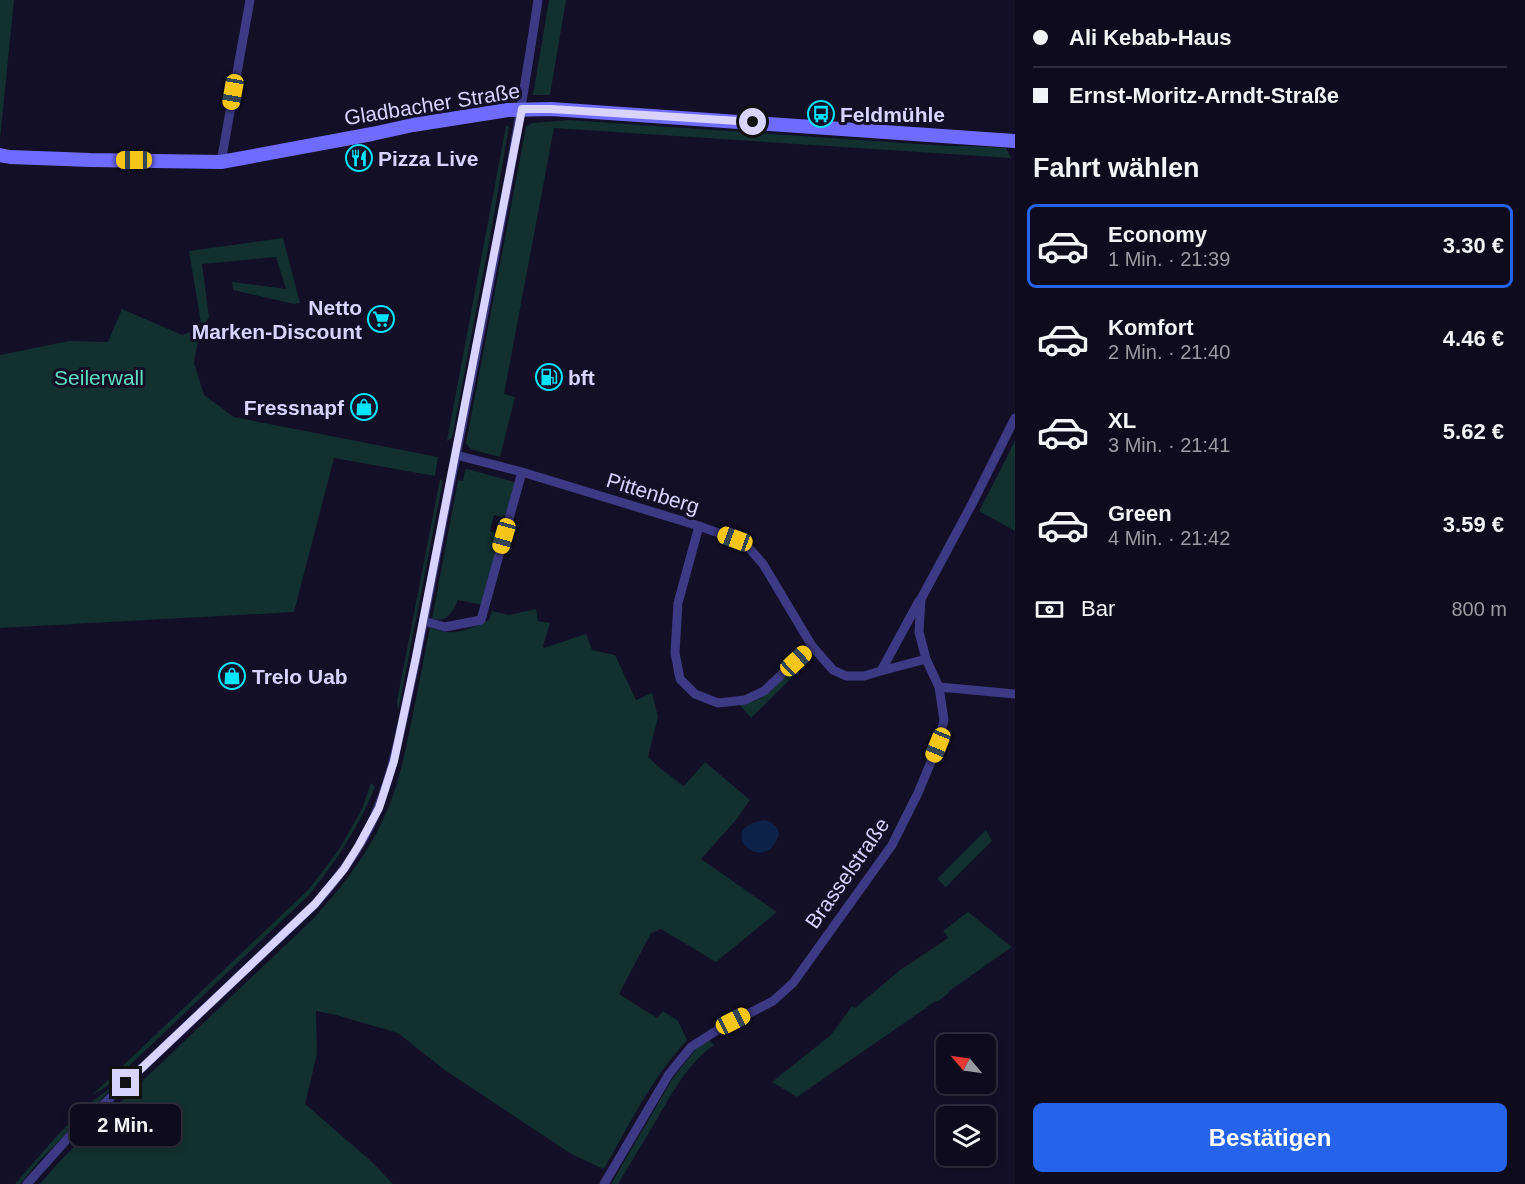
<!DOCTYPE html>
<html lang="de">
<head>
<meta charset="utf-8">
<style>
  :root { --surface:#0e0b1c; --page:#171425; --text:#f1f3f6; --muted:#9b9ba3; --line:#2e2b3b; --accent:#2563eb }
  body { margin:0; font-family:Arial,sans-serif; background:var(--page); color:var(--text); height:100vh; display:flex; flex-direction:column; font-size:22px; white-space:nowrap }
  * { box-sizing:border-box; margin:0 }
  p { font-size:20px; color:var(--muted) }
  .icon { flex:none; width:33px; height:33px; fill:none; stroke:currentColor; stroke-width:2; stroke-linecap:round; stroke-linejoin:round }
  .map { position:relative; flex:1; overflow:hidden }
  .sheet { display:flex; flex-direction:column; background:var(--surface); width:510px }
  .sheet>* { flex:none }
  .hud { display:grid; align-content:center; height:132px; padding:0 18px; background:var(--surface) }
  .needle { width:39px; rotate:299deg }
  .controls { position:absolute; left:936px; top:1034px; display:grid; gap:12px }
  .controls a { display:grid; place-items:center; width:60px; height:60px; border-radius:9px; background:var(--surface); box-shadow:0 3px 9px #0003,0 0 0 2px var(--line); font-size:30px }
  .end { position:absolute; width:27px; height:27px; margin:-14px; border:8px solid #d9d4ff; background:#111; box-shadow:0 0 0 3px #111 }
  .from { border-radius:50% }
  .bubble { position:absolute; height:42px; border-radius:9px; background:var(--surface); box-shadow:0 3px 9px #0003,0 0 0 2px var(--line); font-size:20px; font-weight:700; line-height:42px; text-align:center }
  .car { position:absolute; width:18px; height:36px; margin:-18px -9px; border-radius:8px; box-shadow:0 0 4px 2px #0007; background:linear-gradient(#f5c518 24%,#345 0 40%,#f5c518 0 76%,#345 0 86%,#f5c518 0) }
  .hud b { display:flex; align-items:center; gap:21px; height:57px; font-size:22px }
  .hud b+b { border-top:2px solid var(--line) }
  .hud i { width:15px; height:15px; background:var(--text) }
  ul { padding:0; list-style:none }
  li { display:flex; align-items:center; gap:18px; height:84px; margin:0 12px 9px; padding:0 6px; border:3px solid transparent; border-radius:9px }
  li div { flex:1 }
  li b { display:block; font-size:22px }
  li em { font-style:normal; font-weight:700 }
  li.current { border-color:var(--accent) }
  li>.icon { width:54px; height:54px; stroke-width:1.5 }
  h2 { padding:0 18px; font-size:27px; line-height:72px }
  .pay { display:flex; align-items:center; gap:15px; height:66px; padding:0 18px; font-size:22px }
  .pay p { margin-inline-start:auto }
  .action { display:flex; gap:12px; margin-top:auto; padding:12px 18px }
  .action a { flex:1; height:69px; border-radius:9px; background:var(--accent); color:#fff; font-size:24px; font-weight:700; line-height:69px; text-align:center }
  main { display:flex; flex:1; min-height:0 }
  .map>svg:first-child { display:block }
  .green { fill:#12302f }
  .water { fill:#0c2248 }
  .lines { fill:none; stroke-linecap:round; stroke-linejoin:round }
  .street { stroke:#3d3a85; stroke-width:9 }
  .secondary { stroke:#6f6bff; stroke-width:14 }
  .route { stroke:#d9d4ff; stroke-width:8 }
  .labels { text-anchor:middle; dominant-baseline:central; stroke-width:6; stroke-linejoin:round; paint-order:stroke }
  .street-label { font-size:21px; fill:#d9d4ff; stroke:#130f26 }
  .poi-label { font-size:21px; font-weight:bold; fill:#d9d4ff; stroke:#130f26; text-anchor:start }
  .park-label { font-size:21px; fill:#5fe0c0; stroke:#130f26 }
</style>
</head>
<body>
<main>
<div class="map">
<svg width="1015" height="1184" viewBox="0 0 1015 1184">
  <rect width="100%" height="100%" fill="#130f26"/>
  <!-- green -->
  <path class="green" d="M0,0H14L0,139Z
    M549,0H566L550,95H533Z
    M569,120L948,146H970L1006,148L1011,158L554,128L504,394L515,397L500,457L470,449L466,443L526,127L532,123Z
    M506,126H509L490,238L452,438L447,441Z
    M283,238L300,303L294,304L233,290L232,282L286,289L276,257L202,264L209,317L202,329L189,251Z
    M122,309L182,335L200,329L194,363L204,395L234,417L438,457L435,476L334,458L294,612L0,628V355L69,341L108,342Z
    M1015,440V531L979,511L1005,461Z
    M467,469L518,483L509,514L502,517L494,515L490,531L497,534L496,541L501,542L483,605L458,600C453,612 447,623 432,619L458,480L463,481L465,470Z
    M440,479L443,481L398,712L397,701Z
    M536,609L538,621L550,623L543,646L544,648L586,634L592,650L615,655L636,700L652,693L658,717L648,757L661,769L684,786L705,762L750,800L736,820L701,859L777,912L716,962L661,929L651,933L619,994L657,1018L663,1011L678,1021L687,1040C652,1078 629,1125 604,1169L573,1155L446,1071L398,1033L336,1015L316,1011L317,1054L305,1104L371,1161L393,1184H40L59,1162L95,1126L314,918C339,890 359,865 377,832C397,795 405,754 413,713C419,685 424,656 430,627C453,638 467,630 489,620L492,611L509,615Z
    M798,666H804L751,718L739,704C746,703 753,702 759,699C774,690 783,675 798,666Z
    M371,783L375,787C359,827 336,861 309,895L147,1049L106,1087L92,1095L309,889L338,851L362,809Z
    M986,830L992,841L946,887L937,879Z
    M968,912L1012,947L949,991V993L937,1002L936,1001L797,1097L772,1082L831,1035L852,1006L855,1008L900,970L948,938L943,931Z
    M709,1040L714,1045C689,1062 672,1093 657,1119C644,1141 631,1162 618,1184H611L673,1078L695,1050Z
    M115,1085L40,1160L20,1184H15L55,1138L87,1105Z"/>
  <!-- water -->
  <path class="water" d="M763,820C772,821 778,826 779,835C767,871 728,843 746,827C750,823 758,822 763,820Z"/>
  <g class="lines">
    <!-- street -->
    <path class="street" d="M221,162L250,0
      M456,455L522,472L699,526L735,539L749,548L763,564L812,646L833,670L846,676H864L881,671
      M699,526L678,603L675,653L680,679L695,694L718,703L745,700L764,691L812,646
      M919,601L881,671L926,659
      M424,621L445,627L481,620L522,472
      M939,687L1015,694
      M27,1184L69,1137L315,904C341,875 366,842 379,805C393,770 400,733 408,696C421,637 432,579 443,520C478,347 512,174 538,0
      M604,1184L669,1074L691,1047L719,1029L773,1001L793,983L892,845L918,793L938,745L944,720L939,687L926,659L919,632L921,599L973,502L1015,418"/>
    <!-- secondary -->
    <path class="secondary" d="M0,155L10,157L90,160L221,162L372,134L413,125L508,110L551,109L1015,141"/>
  </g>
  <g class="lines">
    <!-- route -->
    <path class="route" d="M126,1083L315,904L344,869L359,845L379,808L394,761L416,657L522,109H551L753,122"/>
  </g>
  <!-- icons -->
  <defs>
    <symbol id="bus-ring" viewBox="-11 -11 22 22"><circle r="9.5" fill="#130f26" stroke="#00e5ff" stroke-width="1.5"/><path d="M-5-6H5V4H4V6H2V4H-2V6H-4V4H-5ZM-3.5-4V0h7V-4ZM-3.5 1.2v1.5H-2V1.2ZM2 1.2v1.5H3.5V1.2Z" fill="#00e5ff"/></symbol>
    <symbol id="restaurant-ring" viewBox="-11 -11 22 22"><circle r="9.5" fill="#130f26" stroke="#00e5ff" stroke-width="1.5"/><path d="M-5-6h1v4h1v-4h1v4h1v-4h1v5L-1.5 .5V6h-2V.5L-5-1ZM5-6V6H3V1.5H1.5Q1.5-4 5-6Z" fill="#00e5ff"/></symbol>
    <symbol id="supermarket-ring" viewBox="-11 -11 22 22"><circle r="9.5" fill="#130f26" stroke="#00e5ff" stroke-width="1.5"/><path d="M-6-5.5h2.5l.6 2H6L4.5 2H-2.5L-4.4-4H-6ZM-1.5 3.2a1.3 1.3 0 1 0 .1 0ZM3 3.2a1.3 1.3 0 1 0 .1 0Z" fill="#00e5ff"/></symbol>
    <symbol id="fuel-ring" viewBox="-11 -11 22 22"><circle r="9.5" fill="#130f26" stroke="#00e5ff" stroke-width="1.5"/><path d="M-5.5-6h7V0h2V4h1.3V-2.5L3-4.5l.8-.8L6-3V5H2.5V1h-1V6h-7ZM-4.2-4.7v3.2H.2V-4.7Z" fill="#00e5ff"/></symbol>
    <symbol id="shop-ring" viewBox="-11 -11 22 22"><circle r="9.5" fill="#130f26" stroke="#00e5ff" stroke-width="1.5"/><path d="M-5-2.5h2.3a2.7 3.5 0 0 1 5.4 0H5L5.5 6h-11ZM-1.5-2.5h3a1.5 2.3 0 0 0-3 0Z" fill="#00e5ff"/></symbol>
  </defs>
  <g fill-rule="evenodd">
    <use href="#bus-ring" x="806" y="99" width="30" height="30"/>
    <use href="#restaurant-ring" x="344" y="143" width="30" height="30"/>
    <use href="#supermarket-ring" x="366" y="304" width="30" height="30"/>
    <use href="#fuel-ring" x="534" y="362" width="30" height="30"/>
    <use href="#shop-ring" x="349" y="392" width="30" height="30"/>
    <use href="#shop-ring" x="217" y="661" width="30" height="30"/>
  </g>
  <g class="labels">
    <!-- street labels -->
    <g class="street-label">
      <text transform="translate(432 104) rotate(-9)">Gladbacher Straße</text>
      <text transform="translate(653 493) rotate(17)">Pittenberg</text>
      <text transform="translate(847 873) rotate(-55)">Brasselstraße</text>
    </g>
    <!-- poi labels -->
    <g class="poi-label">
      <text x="840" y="114">Feldmühle</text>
      <text x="378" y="158">Pizza Live</text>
      <text x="362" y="307" text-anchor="end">Netto<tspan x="362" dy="24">Marken-Discount</tspan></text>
      <text x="568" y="377">bft</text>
      <text x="344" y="407" text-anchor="end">Fressnapf</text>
      <text x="252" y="676">Trelo Uab</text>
    </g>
    <!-- park labels -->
    <g class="park-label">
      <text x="99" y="377">Seilerwall</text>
    </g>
  </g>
</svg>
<div class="controls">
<a><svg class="needle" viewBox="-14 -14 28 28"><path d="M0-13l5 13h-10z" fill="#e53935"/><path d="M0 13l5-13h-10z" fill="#9b9ba3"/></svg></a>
<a><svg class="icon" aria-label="layers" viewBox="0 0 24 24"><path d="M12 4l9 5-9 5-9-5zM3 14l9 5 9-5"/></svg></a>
</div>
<i class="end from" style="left:753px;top:122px"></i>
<i class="end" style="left:126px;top:1083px"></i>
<div class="bubble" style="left:70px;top:1104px;width:111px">2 Min.</div>
<i class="car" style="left:233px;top:92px;rotate:190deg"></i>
<i class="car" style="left:134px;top:160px;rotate:270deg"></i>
<i class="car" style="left:504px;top:536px;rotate:196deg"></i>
<i class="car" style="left:735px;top:539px;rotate:290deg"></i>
<i class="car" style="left:796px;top:661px;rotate:47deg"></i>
<i class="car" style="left:938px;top:745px;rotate:202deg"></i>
<i class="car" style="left:733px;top:1021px;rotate:63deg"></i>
</div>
<section class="sheet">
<div class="hud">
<b><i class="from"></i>Ali Kebab-Haus</b>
<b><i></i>Ernst-Moritz-Arndt-Straße</b>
</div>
<h2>Fahrt wählen</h2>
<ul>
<li class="current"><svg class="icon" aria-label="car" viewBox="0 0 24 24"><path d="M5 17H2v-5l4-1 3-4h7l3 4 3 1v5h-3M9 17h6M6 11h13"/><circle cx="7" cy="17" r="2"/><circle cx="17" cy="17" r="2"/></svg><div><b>Economy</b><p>1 Min. · 21:39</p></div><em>3.30 €</em></li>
<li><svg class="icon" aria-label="car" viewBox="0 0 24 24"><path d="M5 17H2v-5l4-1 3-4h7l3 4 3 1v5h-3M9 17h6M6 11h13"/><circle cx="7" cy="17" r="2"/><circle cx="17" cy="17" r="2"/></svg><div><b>Komfort</b><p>2 Min. · 21:40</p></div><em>4.46 €</em></li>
<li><svg class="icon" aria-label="car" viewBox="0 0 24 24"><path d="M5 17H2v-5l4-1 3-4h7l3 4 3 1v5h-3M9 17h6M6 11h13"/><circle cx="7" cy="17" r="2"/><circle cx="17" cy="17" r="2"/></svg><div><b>XL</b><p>3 Min. · 21:41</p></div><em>5.62 €</em></li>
<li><svg class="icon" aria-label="car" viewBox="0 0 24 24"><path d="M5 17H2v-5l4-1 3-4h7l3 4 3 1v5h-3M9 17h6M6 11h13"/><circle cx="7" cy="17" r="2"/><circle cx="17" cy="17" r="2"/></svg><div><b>Green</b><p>4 Min. · 21:42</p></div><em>3.59 €</em></li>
</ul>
<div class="pay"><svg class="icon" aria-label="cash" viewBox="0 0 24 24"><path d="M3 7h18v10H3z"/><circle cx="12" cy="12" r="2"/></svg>Bar<p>800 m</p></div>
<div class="action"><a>Bestätigen</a></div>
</section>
</main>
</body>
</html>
